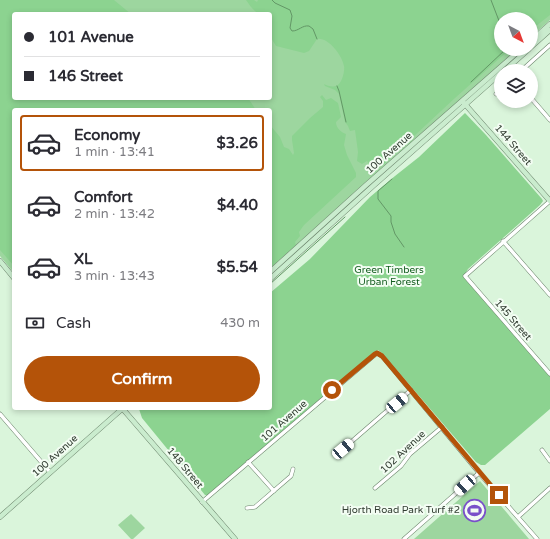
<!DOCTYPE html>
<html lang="en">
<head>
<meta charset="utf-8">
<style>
  :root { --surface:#fff; --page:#f7f7f7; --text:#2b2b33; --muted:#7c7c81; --line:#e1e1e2; --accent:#b45309 }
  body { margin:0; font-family:"Varela Round",sans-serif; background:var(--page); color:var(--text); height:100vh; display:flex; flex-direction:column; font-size:15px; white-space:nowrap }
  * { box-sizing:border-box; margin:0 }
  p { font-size:13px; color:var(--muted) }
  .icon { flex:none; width:22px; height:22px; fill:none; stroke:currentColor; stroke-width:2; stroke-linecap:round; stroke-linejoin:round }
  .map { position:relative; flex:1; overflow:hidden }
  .side { position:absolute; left:12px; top:108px; width:260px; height:302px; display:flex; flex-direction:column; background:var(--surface); border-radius:4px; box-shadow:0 2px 6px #0003 }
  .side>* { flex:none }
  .top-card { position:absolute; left:12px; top:12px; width:260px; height:88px; border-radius:4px; box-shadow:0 2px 6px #0003; display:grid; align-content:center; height:88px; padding:0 12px; background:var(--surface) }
  .needle { width:26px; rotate:139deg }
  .buttons { position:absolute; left:494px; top:12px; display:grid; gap:8px }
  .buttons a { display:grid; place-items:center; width:44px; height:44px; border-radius:50%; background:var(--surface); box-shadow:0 2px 6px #0003; font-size:20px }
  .end { position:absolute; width:18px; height:18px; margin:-9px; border:5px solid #b45309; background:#fff; box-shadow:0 0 0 2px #fff }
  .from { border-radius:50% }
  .car { position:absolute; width:12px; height:24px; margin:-12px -6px; border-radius:5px; box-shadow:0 0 3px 1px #0007; background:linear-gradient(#fff 24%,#345 0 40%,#fff 0 76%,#345 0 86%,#fff 0) }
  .top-card b { display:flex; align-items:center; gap:14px; height:38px; font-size:15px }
  .top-card b+b { border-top:1px solid var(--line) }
  .top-card i { width:10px; height:10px; background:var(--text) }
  ul { padding:7px 0 0; list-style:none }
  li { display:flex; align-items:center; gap:12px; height:56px; margin:0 8px 6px; padding:0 4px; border:2px solid transparent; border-radius:4px }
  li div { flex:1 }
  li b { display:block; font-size:15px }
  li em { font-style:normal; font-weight:700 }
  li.selected { border-color:var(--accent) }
  li>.icon { width:36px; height:36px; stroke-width:1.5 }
  .pay { display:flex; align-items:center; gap:10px; height:44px; padding:0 12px; font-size:15px }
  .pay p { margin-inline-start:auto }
  .cta { display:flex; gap:8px; margin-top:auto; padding:8px 12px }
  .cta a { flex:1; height:46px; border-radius:24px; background:var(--accent); color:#fff; font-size:16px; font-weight:700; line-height:46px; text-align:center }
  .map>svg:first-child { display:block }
  .green { fill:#9dd69f; fill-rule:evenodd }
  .forest { fill:#8cd390 }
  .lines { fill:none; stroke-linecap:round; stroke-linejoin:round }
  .stream { stroke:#639766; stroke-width:1 }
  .minor-casing { stroke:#6c846c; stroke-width:4.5 }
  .secondary-casing { stroke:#6c846c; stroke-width:5.5 }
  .minor { stroke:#fff; stroke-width:3.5 }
  .secondary { stroke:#caecce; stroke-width:4.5 }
  .route { stroke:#b45309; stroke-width:5 }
  .labels { text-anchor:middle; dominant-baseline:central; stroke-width:4; stroke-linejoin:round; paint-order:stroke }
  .street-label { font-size:10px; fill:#313c31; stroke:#f3fdf3 }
  .park-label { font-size:10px; fill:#145e20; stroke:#f3fdf3 }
  .poi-label { font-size:10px; fill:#313c31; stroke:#f3fdf3; text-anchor:end }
</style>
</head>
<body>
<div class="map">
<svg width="550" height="539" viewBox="0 0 550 539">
  <rect width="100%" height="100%" fill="#daf5db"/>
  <!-- green -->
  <path class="green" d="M0,0H550V20L531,37V19H501V49H517L270,270V110H14V273L0,256ZM14,14H270V98H14Z
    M480,481L529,539H414Z
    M131,514L145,528L133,539H131L118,525Z"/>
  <!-- forest -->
  <path class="forest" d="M0,0H114L131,14H14V98H248L256,110H14V266L0,250Z
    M246,0H254L257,2L258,0H550V15L531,30V19H501V49H510L455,98L384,164L375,172L370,173L368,170L370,165L367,161L362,164L357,161L358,152L355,130L350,131L348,126L345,122L339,94L335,90L325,86L324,84C327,86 333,87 336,86C342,84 345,71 344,66C342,55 328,37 317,39L309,51L304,53L276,46L270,36V14H258L251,7Z
    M322,95L326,100L331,98L338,103L341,117L336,122C336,128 341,132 346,134L344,145L347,155L356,173V177L304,225L299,232L300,236L295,242L296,245L270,268V125L280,137L284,147L289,149L293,155L294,153L292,140V136L310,118L323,107V101L320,97Z
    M465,113L486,135L542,199L543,201L540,205L468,269L465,274L550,375V409L485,465H481L476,462L383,354L378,350L208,495H205L142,418L139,409L140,408H270V293L310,259L370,197L395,176L419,157Z"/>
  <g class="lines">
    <!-- stream -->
    <path class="stream" d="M272,0L275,3L290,10L292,16L290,28L292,31C299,31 302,25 309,26L313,29L317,39
      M491,0L501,26
      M471,82L506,49
      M337,86L339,91L346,122
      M392,179L378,191V199L391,216V222L395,234L404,247
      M270,284L345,217"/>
    <defs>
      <path id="minor" d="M521,71L550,45
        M496,94L501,89
        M531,98L550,120
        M550,201L465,276L550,374
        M503,241L550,295
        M0,414L50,472
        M343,449L411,390
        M542,450L550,461
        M248,462L274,491
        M375,488L401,466L410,454L442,427
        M202,502L377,353L382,356L479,473L537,539
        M247,508L255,507L291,476L293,469
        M518,517L550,488
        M404,539L479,473"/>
      <path id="secondary" d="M531,41L550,24
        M531,47L550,30
        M504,71L529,49
        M464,103L550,201
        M0,261L14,278
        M270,272L365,186L521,49
        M270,279L373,186L501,73
        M122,408L235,539
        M0,517L123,408"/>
    </defs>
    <!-- minor casing -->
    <use href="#minor" class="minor-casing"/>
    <!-- secondary casing -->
    <use href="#secondary" class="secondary-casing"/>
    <!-- minor -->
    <use href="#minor" class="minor"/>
    <!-- secondary -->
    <use href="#secondary" class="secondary"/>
  </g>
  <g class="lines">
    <!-- route -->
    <path class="route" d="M332,390L375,354L377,353L382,356L499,495"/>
  </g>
  <!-- icons -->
  <defs>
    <symbol id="stadium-ring" viewBox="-11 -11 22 22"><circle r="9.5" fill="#f3fdf3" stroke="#7950c9" stroke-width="1.5"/><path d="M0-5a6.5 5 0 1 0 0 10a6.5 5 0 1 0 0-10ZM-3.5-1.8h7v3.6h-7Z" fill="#7950c9"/></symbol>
  </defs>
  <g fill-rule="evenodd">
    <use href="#stadium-ring" x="462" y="498" width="25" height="25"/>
  </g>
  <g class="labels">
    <!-- street labels -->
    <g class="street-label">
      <text transform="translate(513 145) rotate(49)">144 Street</text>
      <text transform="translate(389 153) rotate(-41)">100 Avenue</text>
      <text transform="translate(513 320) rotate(49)">145 Street</text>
      <text transform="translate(284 421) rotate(-41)">101 Avenue</text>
      <text transform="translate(403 452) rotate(-43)">102 Avenue</text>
      <text transform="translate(55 456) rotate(-42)">100 Avenue</text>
      <text transform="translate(185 468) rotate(50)">148 Street</text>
    </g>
    <!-- park labels -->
    <g class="park-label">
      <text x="389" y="270">Green Timbers<tspan x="389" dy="12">Urban Forest</tspan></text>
    </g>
    <!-- poi labels -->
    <g class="poi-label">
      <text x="460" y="510">Hjorth Road Park Turf #2</text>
    </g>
  </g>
</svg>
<div class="buttons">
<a><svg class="needle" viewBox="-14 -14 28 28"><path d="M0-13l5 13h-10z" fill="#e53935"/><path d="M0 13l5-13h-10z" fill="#7c7c81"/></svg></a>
<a><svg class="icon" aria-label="layers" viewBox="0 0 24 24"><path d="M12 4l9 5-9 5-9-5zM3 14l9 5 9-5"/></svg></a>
</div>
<i class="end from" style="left:332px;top:390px"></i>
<i class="end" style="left:499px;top:495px"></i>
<i class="car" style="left:397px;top:403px;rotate:50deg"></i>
<i class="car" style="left:343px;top:449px;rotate:50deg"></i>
<i class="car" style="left:465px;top:485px;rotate:228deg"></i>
<div class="top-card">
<b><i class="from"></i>101 Avenue</b>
<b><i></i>146 Street</b>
</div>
<section class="side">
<ul>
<li class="selected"><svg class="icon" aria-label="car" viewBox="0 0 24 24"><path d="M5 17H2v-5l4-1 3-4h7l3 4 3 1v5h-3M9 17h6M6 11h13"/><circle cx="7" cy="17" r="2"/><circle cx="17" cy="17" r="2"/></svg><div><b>Economy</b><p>1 min · 13:41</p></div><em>$3.26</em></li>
<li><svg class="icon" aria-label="car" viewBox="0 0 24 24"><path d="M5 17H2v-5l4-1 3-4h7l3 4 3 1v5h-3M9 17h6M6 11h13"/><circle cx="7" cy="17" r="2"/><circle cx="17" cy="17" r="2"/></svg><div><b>Comfort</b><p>2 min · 13:42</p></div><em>$4.40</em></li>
<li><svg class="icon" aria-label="car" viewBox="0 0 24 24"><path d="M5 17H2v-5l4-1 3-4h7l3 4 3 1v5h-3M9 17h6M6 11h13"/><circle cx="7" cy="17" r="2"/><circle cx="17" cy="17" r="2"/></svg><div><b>XL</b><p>3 min · 13:43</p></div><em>$5.54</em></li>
</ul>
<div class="pay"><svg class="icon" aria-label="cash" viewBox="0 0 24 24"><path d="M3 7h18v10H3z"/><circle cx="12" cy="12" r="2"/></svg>Cash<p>430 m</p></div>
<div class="cta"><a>Confirm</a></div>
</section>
</div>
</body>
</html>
